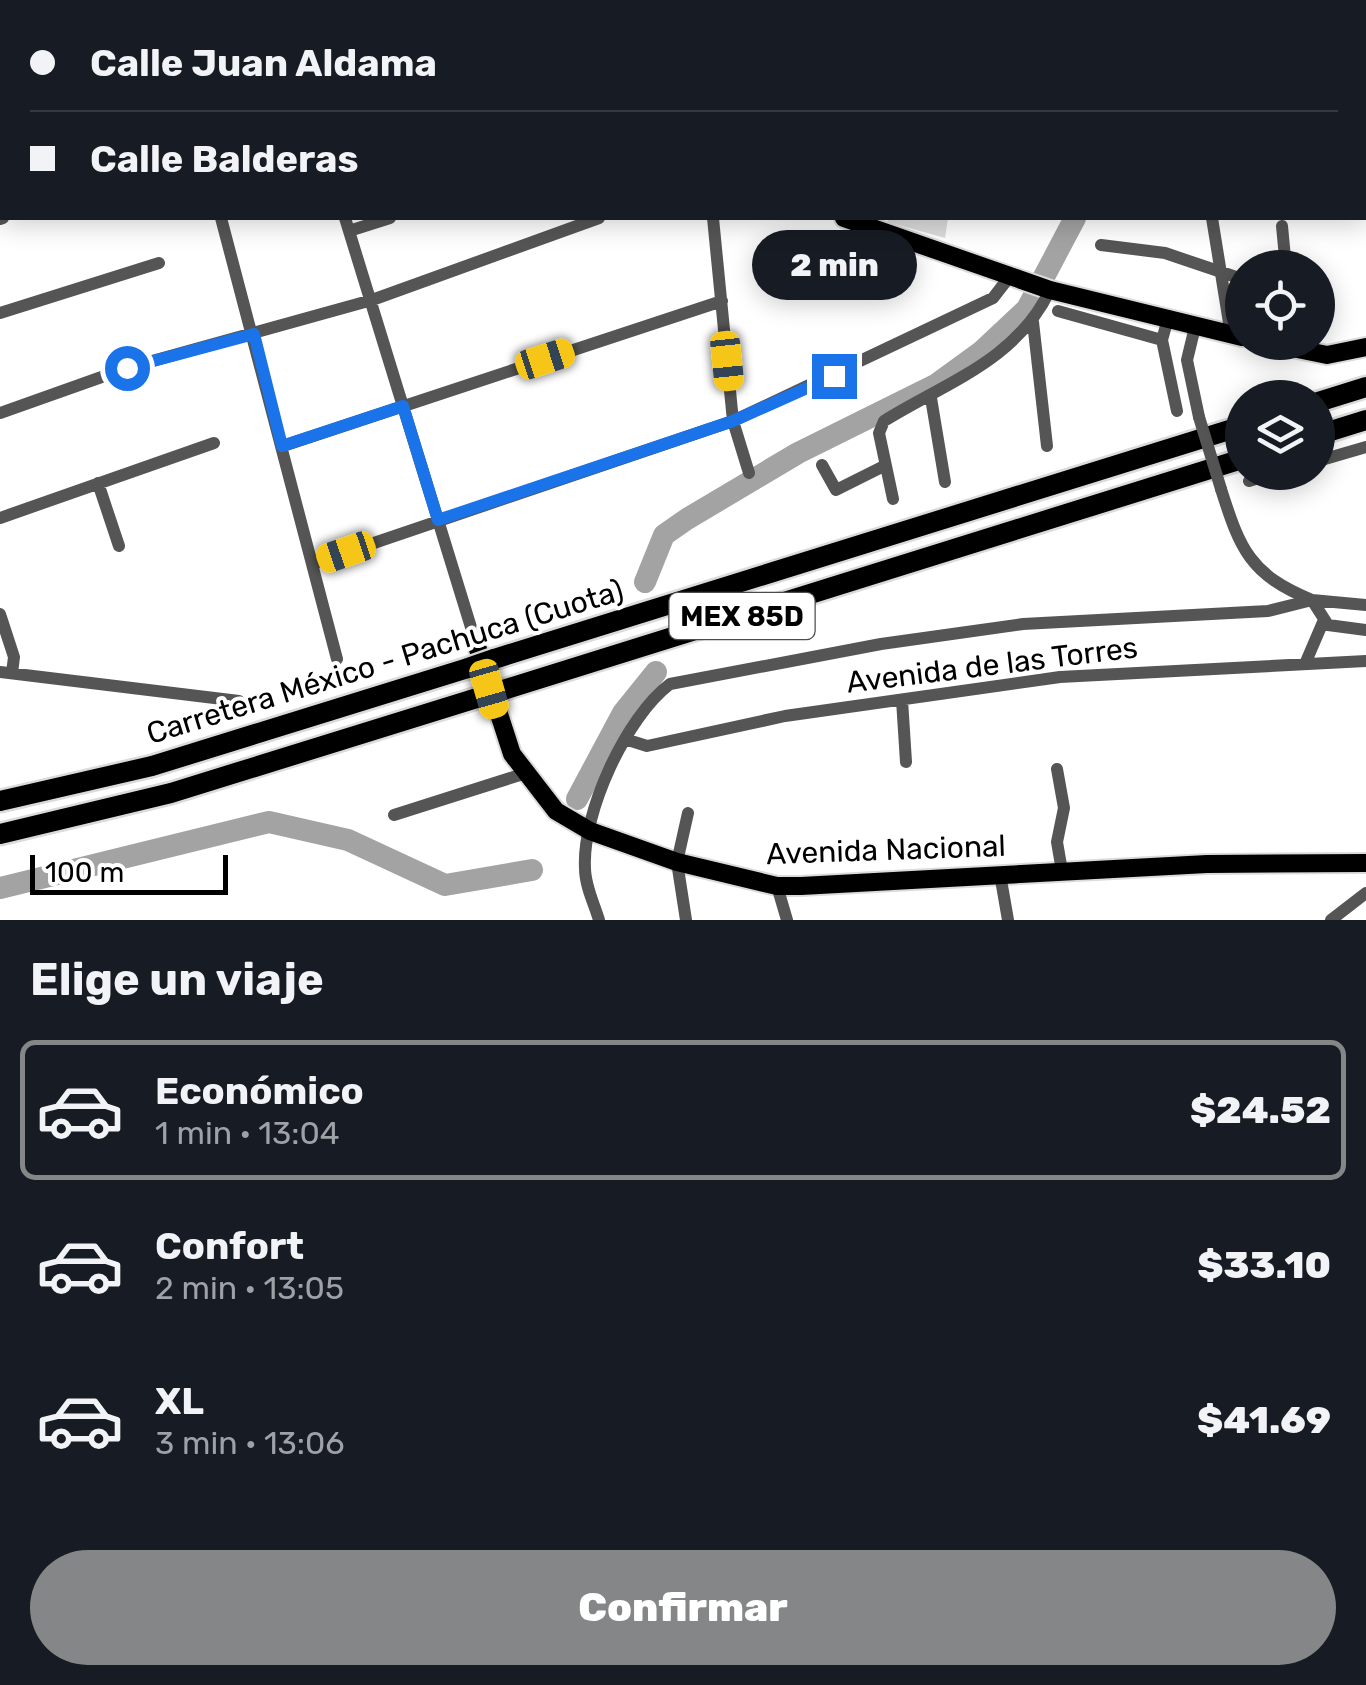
<!DOCTYPE html>
<html lang="es">
<head>
<meta charset="utf-8">
<style>
  :root { --surface:#171b24; --page:#20242c; --text:#f1f3f6; --muted:#9ea1a6; --line:#363941; --accent:#858687 }
  body { margin:0; font-family:Rubik,sans-serif; background:var(--page); color:var(--text); height:100vh; display:flex; flex-direction:column; font-size:38px; white-space:nowrap }
  * { box-sizing:border-box; margin:0 }
  p { font-size:32px; color:var(--muted) }
  .icon { flex:none; width:55px; height:55px; fill:none; stroke:currentColor; stroke-width:2; stroke-linecap:round; stroke-linejoin:round }
  .map { position:relative; height:920px; overflow:hidden }
  .panel { display:flex; flex-direction:column; background:var(--surface); flex:1 }
  .panel>* { flex:none }
  .banner { position:absolute; left:0px; top:0px; width:1368px; height:220px; box-shadow:0 5px 25px #0003; display:grid; align-content:center; height:220px; padding:0 30px; background:var(--surface) }
  .controls { position:absolute; left:1225px; top:250px; display:grid; gap:20px }
  .controls a { display:grid; place-items:center; width:110px; height:110px; border-radius:50%; background:var(--surface); box-shadow:0 5px 25px #0003; font-size:50px }
  .scale { position:absolute; left:30px; bottom:25px; width:198px; box-sizing:border-box; padding-left:10px; border:5px solid #000; border-top:0; font-size:28px; line-height:35px; white-space:nowrap; color:#000; -webkit-text-stroke:8px #fff; paint-order:stroke }
  .end { position:absolute; width:45px; height:45px; margin:-22px; border:12px solid #1a73e8; background:#fff; box-shadow:0 0 0 5px #fff }
  .from { border-radius:50% }
  .bubble { position:absolute; height:70px; border-radius:35px; background:var(--surface); box-shadow:0 5px 25px #0003; font-size:32px; font-weight:800; line-height:70px; text-align:center }
  .car { position:absolute; width:30px; height:60px; margin:-30px -15px; border-radius:12px; box-shadow:0 0 8px 2px #0007; background:linear-gradient(#f5c518 24%,#345 0 40%,#f5c518 0 76%,#345 0 86%,#f5c518 0) }
  .banner b { display:flex; align-items:center; gap:35px; height:95px; font-size:38px }
  .banner b+b { border-top:2px solid var(--line) }
  .banner i { width:25px; height:25px; background:var(--text) }
  ul { padding:0; list-style:none }
  li { display:flex; align-items:center; gap:30px; height:140px; margin:0 20px 15px; padding:0 10px; border:5px solid transparent; border-radius:15px }
  li div { flex:1 }
  li b { display:block; font-size:38px }
  li em { font-style:normal; font-weight:800 }
  li.active { border-color:var(--accent) }
  li>.icon { width:90px; height:90px; stroke-width:1.5 }
  h2 { padding:0 30px; font-size:45px; line-height:120px }
  .action { display:flex; gap:20px; margin-top:auto; padding:20px 30px }
  .action a { flex:1; height:115px; border-radius:60px; background:var(--accent); color:#fff; font-size:40px; font-weight:800; line-height:115px; text-align:center }
  .map>svg:first-child { display:block }
  .green { fill:#dcdcdc }
  .lines { fill:none; stroke-linecap:round; stroke-linejoin:round }
  .river { stroke:#a3a3a3; stroke-width:22 }
  .major-casing { stroke:#dbdbdb; stroke-width:22 }
  .highway-casing { stroke:#dbdbdb; stroke-width:25 }
  .minor { stroke:#555; stroke-width:12 }
  .major { stroke:#000; stroke-width:18 }
  .highway { stroke:#000; stroke-width:20 }
  .highway-bridge-casing { stroke:#dbdbdb; stroke-width:25; stroke-linecap:butt }
  .minor-bridge { stroke:#555; stroke-width:12 }
  .highway-bridge { stroke:#000; stroke-width:20 }
  .route { stroke:#1a73e8; stroke-width:12 }
  .labels { text-anchor:middle; dominant-baseline:central; stroke-width:8; stroke-linejoin:round; paint-order:stroke }
  .shield { fill:#fff; stroke:#4c4c4c; stroke-width:2.5 }
  .shield-label { font-size:28px; font-weight:bold; fill:#000 }
  .street-label { font-size:30px; fill:#000; stroke:#fff }
</style>
</head>
<body>
<div class="map">
<svg width="1366" height="920" viewBox="0 0 1366 920">
  <rect width="100%" height="100%" fill="#fff"/>
  <!-- green -->
  <path class="green" d="M887,218H948L945,238L888,222Z"/>
  <g class="lines">
    <!-- river -->
    <path class="river" d="M1155,2L1156,0
      M645,582L664,535L687,519L798,453L937,384L981,352L1027,309L1075,218
      M577,799L623,713L656,672
      M0,888L269,822L348,840L445,885L532,870"/>
    <defs>
      <path id="major" d="M280,2L281,0
        M844,218L1050,290L1242,337
        M1264,342L1327,355L1366,347
        M474,637L512,754L556,811L590,831L677,862L777,886H801L1207,864L1366,863"/>
      <path id="highway" d="M1318,402L1366,387
        M1318,435L1366,420
        M494,659L1242,426
        M503,690L1242,459
        M0,801L152,766L468,668
        M0,834L171,793L477,698"/>
    </defs>
    <!-- major casing -->
    <use href="#major" class="major-casing"/>
    <!-- highway casing -->
    <use href="#highway" class="highway-casing"/>
    <!-- minor -->
    <path class="minor" d="M62,0L63,2
      M638,0L639,2
      M997,0L998,2
      M574,2L585,0
      M1181,2V0
      M1365,27H1366
      M0,133H2
      M1365,184H1366
      M0,188H2
      M221,218L337,659
      M345,218L474,637
      M713,218L733,421L749,473
      M1212,218L1231,335
      M0,219L3,218
      M1282,226L1286,268
      M349,231L390,218
      M1101,245L1165,253L1242,279
      M1058,311L1162,340
      M0,313L159,263
      M1033,322L1047,446
      M1167,322L1162,340L1177,411
      M1195,327L1187,360L1199,417
      M931,398L945,482
      M0,413L127,368L372,300L599,218
      M283,446L722,301
      M1318,461L1366,447
      M822,465L836,490L884,466
      M1249,481L1279,472
      M98,483L119,546
      M1221,489C1240,549 1250,575 1312,600
      M893,499L879,433L884,421C945,383 1017,360 1050,290
      M0,518L214,443
      M315,563L733,421L993,298L1010,276
      M1312,600L1328,625L1366,630
      M0,614L14,657L12,673
      M1305,664L1323,622
      M0,672L239,701
      M902,700L906,762
      M628,740L647,746L785,716L1060,677L1366,661
      M1057,769L1064,808L1057,842L1062,871
      M394,815L523,774
      M1000,874L1008,920
      M777,886L787,920
      M599,920C594,903 585,886 585,868C582,813 626,717 670,684L881,644L1023,624L1268,611L1312,600L1366,605
      M686,920L677,862L688,813
      M1331,920L1366,893"/>
    <!-- major -->
    <use href="#major" class="major"/>
    <!-- highway -->
    <use href="#highway" class="highway"/>
    <defs>
      <path id="highway-bridge" d="M468,668L494,659
        M477,698L503,690"/>
    </defs>
    <!-- highway-bridge casing -->
    <use href="#highway-bridge" class="highway-bridge-casing"/>
    <!-- minor-bridge -->
    <path class="minor-bridge" d="M1199,417L1221,489"/>
    <!-- highway-bridge -->
    <use href="#highway-bridge" class="highway-bridge"/>
  </g>
  <g class="lines">
    <!-- route -->
    <path class="route" d="M127,368L254,334L282,446L403,406L438,520L733,421L834,376"/>
  </g>
  <g class="labels">
    <!-- shield labels -->
    <rect class="shield" x="669.5" y="593" width="145" height="46" rx="8"/>
    <g class="shield-label">
      <text x="742" y="616">MEX 85D</text>
    </g>
    <!-- street labels -->
    <g class="street-label">
      <text transform="translate(385 662) rotate(-17)">Carretera México - Pachuca (Cuota)</text>
      <text transform="translate(992 665) rotate(-7)">Avenida de las Torres</text>
      <text transform="translate(886 850) rotate(-2)">Avenida Nacional</text>
    </g>
  </g>
</svg>
<div class="controls">
<a><svg class="icon" aria-label="locate" viewBox="0 0 24 24"><circle cx="12" cy="12" r="6"/><path d="M12 2v4M12 18v4M2 12h4M18 12h4"/></svg></a>
<a><svg class="icon" aria-label="layers" viewBox="0 0 24 24"><path d="M12 4l9 5-9 5-9-5zM3 14l9 5 9-5"/></svg></a>
</div>
<div class="scale">100 m</div>
<i class="end from" style="left:127px;top:368px"></i>
<i class="end" style="left:834px;top:376px"></i>
<div class="bubble" style="left:752px;top:230px;width:165px">2 min</div>
<i class="car" style="left:545px;top:359px;rotate:72deg"></i>
<i class="car" style="left:727px;top:361px;rotate:174deg"></i>
<i class="car" style="left:346px;top:552px;rotate:251deg"></i>
<i class="car" style="left:489px;top:689px;rotate:164deg"></i>
<div class="banner">
<b><i class="from"></i>Calle Juan Aldama</b>
<b><i></i>Calle Balderas</b>
</div>
</div>
<section class="panel">
<h2>Elige un viaje</h2>
<ul>
<li class="active"><svg class="icon" aria-label="car" viewBox="0 0 24 24"><path d="M5 17H2v-5l4-1 3-4h7l3 4 3 1v5h-3M9 17h6M6 11h13"/><circle cx="7" cy="17" r="2"/><circle cx="17" cy="17" r="2"/></svg><div><b>Económico</b><p>1 min · 13:04</p></div><em>$24.52</em></li>
<li><svg class="icon" aria-label="car" viewBox="0 0 24 24"><path d="M5 17H2v-5l4-1 3-4h7l3 4 3 1v5h-3M9 17h6M6 11h13"/><circle cx="7" cy="17" r="2"/><circle cx="17" cy="17" r="2"/></svg><div><b>Confort</b><p>2 min · 13:05</p></div><em>$33.10</em></li>
<li><svg class="icon" aria-label="car" viewBox="0 0 24 24"><path d="M5 17H2v-5l4-1 3-4h7l3 4 3 1v5h-3M9 17h6M6 11h13"/><circle cx="7" cy="17" r="2"/><circle cx="17" cy="17" r="2"/></svg><div><b>XL</b><p>3 min · 13:06</p></div><em>$41.69</em></li>
</ul>
<div class="action"><a>Confirmar</a></div>
</section>
</body>
</html>
